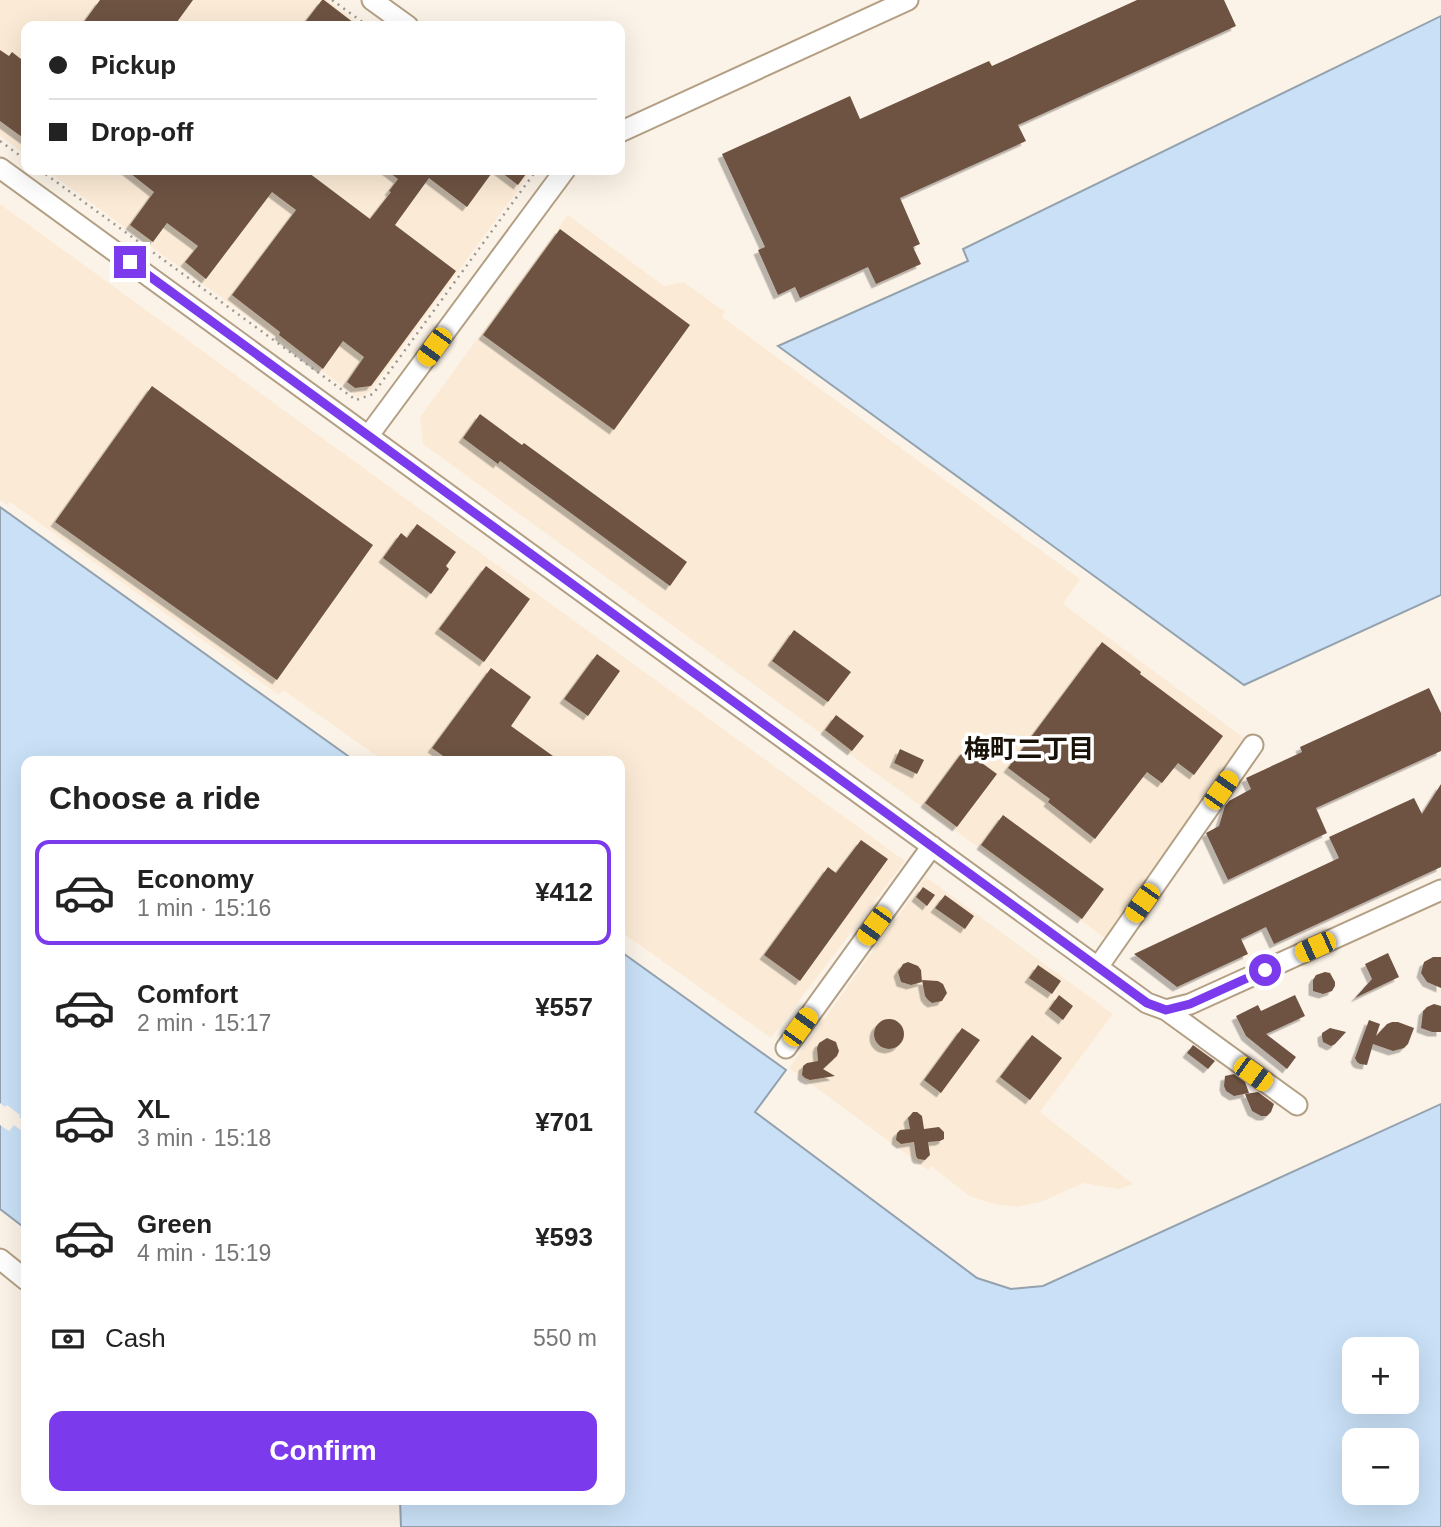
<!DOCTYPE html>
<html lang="en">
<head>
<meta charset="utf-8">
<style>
  :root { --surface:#fff; --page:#f2f2f2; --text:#222; --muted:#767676; --line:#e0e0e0; --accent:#7c3aed }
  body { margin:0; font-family:Arial,"Noto Sans JP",sans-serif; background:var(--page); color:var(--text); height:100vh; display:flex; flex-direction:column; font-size:26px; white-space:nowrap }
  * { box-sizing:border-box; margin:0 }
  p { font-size:23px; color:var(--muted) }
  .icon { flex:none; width:38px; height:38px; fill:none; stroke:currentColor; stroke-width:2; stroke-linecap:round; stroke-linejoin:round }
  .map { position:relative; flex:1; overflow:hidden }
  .panel { position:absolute; left:21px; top:756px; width:604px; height:749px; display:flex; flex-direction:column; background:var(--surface); border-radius:14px; box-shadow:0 7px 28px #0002 }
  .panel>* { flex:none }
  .top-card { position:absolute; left:21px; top:21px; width:604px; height:154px; border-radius:14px; box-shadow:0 7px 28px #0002; display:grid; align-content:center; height:154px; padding:0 28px; background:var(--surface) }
  .fabs { position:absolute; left:1342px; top:1337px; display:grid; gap:14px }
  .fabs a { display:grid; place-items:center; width:77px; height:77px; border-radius:14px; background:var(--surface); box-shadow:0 7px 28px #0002; font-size:35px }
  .end { position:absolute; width:32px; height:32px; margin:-16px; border:9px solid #7c3aed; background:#fff; box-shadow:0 0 0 4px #fff }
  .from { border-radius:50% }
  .car { position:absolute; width:21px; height:42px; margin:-21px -10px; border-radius:9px; box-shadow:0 0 5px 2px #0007; background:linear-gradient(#f5c518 24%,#345 0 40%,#f5c518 0 76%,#345 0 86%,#f5c518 0) }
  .top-card b { display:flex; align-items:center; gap:24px; height:66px; font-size:26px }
  .top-card b+b { border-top:2px solid var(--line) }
  .top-card i { width:18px; height:18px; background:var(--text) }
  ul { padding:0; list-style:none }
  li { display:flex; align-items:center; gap:21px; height:105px; margin:0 14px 10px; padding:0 14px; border:4px solid transparent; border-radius:14px }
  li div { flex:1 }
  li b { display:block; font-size:26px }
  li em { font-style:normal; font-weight:700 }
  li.current { border-color:var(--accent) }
  li>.icon { width:63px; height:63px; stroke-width:1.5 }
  h2 { padding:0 28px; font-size:32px; line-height:84px }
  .pay { display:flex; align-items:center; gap:18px; height:77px; padding:0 28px; font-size:26px }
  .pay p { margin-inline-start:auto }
  .button { display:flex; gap:14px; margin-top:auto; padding:14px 28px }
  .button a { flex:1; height:80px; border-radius:14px; background:var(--accent); color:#fff; font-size:28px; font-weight:700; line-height:80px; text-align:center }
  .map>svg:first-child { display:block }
  .built { fill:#fbebd6 }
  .water { fill:#c9e0f6; stroke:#94a2ae; stroke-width:2; fill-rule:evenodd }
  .pier { fill:#fcf3e8 }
  .building { fill:#6e5342; filter:url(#shadow) }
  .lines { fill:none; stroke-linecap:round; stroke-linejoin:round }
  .minor-casing { stroke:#b39f84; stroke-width:23 }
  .path { stroke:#9f978c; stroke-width:2.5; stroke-dasharray:2 5; stroke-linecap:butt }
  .minor { stroke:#fff; stroke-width:19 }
  .route { stroke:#7c3aed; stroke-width:9 }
  .labels { text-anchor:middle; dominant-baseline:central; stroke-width:7; stroke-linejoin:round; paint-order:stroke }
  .neighbourhood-label { font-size:26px; font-weight:bold; fill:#181107; stroke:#fff }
</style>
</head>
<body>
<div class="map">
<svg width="1441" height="1527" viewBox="0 0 1441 1527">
  <defs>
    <filter id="shadow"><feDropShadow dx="-4.5" dy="4.5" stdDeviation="0" flood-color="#0004"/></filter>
  </defs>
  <rect width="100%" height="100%" fill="#fcf3e8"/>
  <!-- built -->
  <path class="built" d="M0,0H327L363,26H26V155L0,136Z
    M46,170H531V172L370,392L358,397Z
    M0,204L905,861L771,1038L620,931V761H384L283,690L279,695L10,502L7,505L0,500Z
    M568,215L664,286L684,282L725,312L722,317L1080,579L1063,604L1247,740L1105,938L914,801L423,444L420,417Z
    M926,877L1113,1014L1040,1112L1133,1184L1119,1189L1083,1183L1041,1202L1016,1207L994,1204L971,1197L931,1166L928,1170L789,1068Z"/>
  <!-- water -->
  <path class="water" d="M1441,16V595L1244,685L778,346L968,261L963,249Z
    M0,507L355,761H26V1229L0,1209Z
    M620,951L786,1070L755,1112L977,1278L1011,1289L1043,1286L1441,1104V1527H401L400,1500H620ZM1354,1349H1407V1402H1354ZM1354,1440H1407V1493H1354Z"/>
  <!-- pier -->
  <path class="pier" d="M0,1103L5,1107L7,1105L20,1115L19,1117L26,1122V1134L14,1125L9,1131L0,1125Z"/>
  <!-- building -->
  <path class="building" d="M100,0H193L174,26H81Z
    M322,0H324L358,26H302Z
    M1137,0H1224L1236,26L1018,125L1026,141L900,198L920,244L913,247L921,264L876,284L868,267L800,298L795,287L778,295L758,250L765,247L722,154L850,96L860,119L989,61L992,66Z
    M0,50L9,56L12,52L26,63V140L0,121Z
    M126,170H305L370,219L391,192L389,191L398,179L386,170H494L467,207L429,178L395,225L456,271L371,386L355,388L347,382L364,357L343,341L323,369L279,335L280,332L232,295L296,210L272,192L206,279L185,262L198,246L167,223L153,242L130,225L154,192Z
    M498,170H529L518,185Z
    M560,229L690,325L614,430L483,335Z
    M152,386L373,545L277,680L55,522Z
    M480,414L522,445L524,443L687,562L670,586L500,461L498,464L463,438Z
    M417,524L456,552L446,566L449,569L431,594L383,558L401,533L407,538Z
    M486,566L530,599L484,662L439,629Z
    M794,630L851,672L828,702L772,661Z
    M1102,642L1141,672L1140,674L1223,736L1194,775L1178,763L1162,783L1147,772L1095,839L1048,802L1050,799L1008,768Z
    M597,654L620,671L588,716L564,699Z
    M491,668L531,697L511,726L560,761H450L432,748Z
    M1429,688L1441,713V751L1316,808L1327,833L1228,880L1206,833L1219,826L1225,806L1229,801L1251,789L1246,778L1302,752L1300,747Z
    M836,715L864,736L852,751L825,730Z
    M900,749L924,760L917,774L894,763Z
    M964,750L997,774L957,827L925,803Z
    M1441,784V867L1274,944L1266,927L1241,939L1248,954L1177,987L1134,954L1339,858L1329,837L1414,798L1422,814Z
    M1003,815L1104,889L1082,919L981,845Z
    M861,840L888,859L800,981L764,955L828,867L836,873Z
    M923,887L935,895L927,906L916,897Z
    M945,895L974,916L965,929L935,908Z
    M1388,953L1399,977L1355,998L1372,979L1365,964Z
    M1433,957H1441V988L1427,982L1421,973L1424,962Z
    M908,962L918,966L921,970L922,982L911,985L901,982L898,972L903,964Z
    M1038,965L1061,981L1052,994L1029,978Z
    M1325,972L1330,973L1335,982V986L1332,991L1323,994L1313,991V980L1316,975Z
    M922,980L938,981L943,984L947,993L942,1001L932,1003L928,1000L925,996Z
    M1059,995L1073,1006L1063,1020L1049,1009Z
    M1295,995L1305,1016L1266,1034L1296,1057L1287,1069L1246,1036L1236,1016L1258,1005L1261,1011Z
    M1434,1004L1441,1006V1032H1432L1421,1028L1423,1011L1427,1007Z
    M874 1034a15 15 0 1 1 30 0a15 15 0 1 1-30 0Z
    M1369,1020L1380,1024L1376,1036L1387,1024L1392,1022H1398L1414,1028L1408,1044L1404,1048L1393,1051L1373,1044L1367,1065L1360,1064L1357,1062L1355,1058Z
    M962,1028L980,1040L941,1093L924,1080Z
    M1330,1028L1346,1032L1335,1044L1331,1046L1323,1042L1322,1037V1033Z
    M1032,1035L1062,1058L1030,1100L1000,1077Z
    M827,1038L836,1042L839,1051L837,1056L823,1069L835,1076L810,1080L805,1078L802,1075L803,1066L807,1063L818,1061L817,1048L819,1043Z
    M1193,1045L1215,1061L1208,1069L1187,1053Z
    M1234,1074L1245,1082L1249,1093L1234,1096L1226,1091L1224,1086L1225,1076Z
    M1258,1092L1274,1104L1271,1112L1267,1116H1261L1252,1111L1245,1094Z
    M913,1112H917L922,1116L924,1129L939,1127L944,1132V1139L940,1141L928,1142L930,1155L925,1160L918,1159L916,1156L914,1142L901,1144L896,1140L897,1133L900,1130L910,1129L908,1118Z"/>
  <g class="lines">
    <defs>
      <path id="minor" d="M372,0L408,26
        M620,132L908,0
        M0,168L1147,1003L1166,1010L1190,1004L1441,890
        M369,435L565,170
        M1098,967L1253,745
        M1166,1010L1297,1105
        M786,1048L932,846
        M0,1259L26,1280"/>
    </defs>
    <!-- minor casing -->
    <use href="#minor" class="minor-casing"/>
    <!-- path -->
    <path class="path" d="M332,0L368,26
      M0,141L26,160
      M40,170L356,400L373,394L535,172V170"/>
    <!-- minor -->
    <use href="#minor" class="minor"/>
  </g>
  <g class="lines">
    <!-- route -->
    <path class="route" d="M130,262L1147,1003L1166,1010L1190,1004L1265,970"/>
  </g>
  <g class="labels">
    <!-- neighbourhood labels -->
    <g class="neighbourhood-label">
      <text x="1029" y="749">梅町二丁目</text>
    </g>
  </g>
</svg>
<div class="fabs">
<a>+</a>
<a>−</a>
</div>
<i class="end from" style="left:1265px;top:970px"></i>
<i class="end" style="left:130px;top:262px"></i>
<i class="car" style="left:434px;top:347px;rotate:216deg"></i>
<i class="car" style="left:1221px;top:790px;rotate:35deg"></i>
<i class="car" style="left:1142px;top:903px;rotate:215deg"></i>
<i class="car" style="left:874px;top:926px;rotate:216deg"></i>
<i class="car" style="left:1315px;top:947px;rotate:246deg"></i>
<i class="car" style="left:800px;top:1027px;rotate:36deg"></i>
<i class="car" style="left:1253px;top:1074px;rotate:126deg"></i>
<div class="top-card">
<b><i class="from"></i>Pickup</b>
<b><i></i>Drop-off</b>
</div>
<section class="panel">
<h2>Choose a ride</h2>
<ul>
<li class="current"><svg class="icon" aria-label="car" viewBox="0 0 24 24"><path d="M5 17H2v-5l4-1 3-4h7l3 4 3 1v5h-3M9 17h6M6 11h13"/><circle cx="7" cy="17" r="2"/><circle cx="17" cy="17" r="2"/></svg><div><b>Economy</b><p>1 min · 15:16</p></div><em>¥412</em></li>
<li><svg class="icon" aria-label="car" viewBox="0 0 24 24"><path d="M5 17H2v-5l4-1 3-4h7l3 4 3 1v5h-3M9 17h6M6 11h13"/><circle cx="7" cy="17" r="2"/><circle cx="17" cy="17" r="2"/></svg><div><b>Comfort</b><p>2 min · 15:17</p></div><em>¥557</em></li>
<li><svg class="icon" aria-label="car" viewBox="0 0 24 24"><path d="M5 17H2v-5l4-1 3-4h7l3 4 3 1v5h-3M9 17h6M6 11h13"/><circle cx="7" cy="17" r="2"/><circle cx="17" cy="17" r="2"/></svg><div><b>XL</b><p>3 min · 15:18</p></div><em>¥701</em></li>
<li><svg class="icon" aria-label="car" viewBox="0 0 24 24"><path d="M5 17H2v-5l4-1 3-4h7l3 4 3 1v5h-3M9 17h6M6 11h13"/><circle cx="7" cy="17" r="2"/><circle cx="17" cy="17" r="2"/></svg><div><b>Green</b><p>4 min · 15:19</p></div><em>¥593</em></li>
</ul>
<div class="pay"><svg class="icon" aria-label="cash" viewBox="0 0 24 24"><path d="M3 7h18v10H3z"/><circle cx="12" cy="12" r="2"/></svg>Cash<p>550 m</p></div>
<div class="button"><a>Confirm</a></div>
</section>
</div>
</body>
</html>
